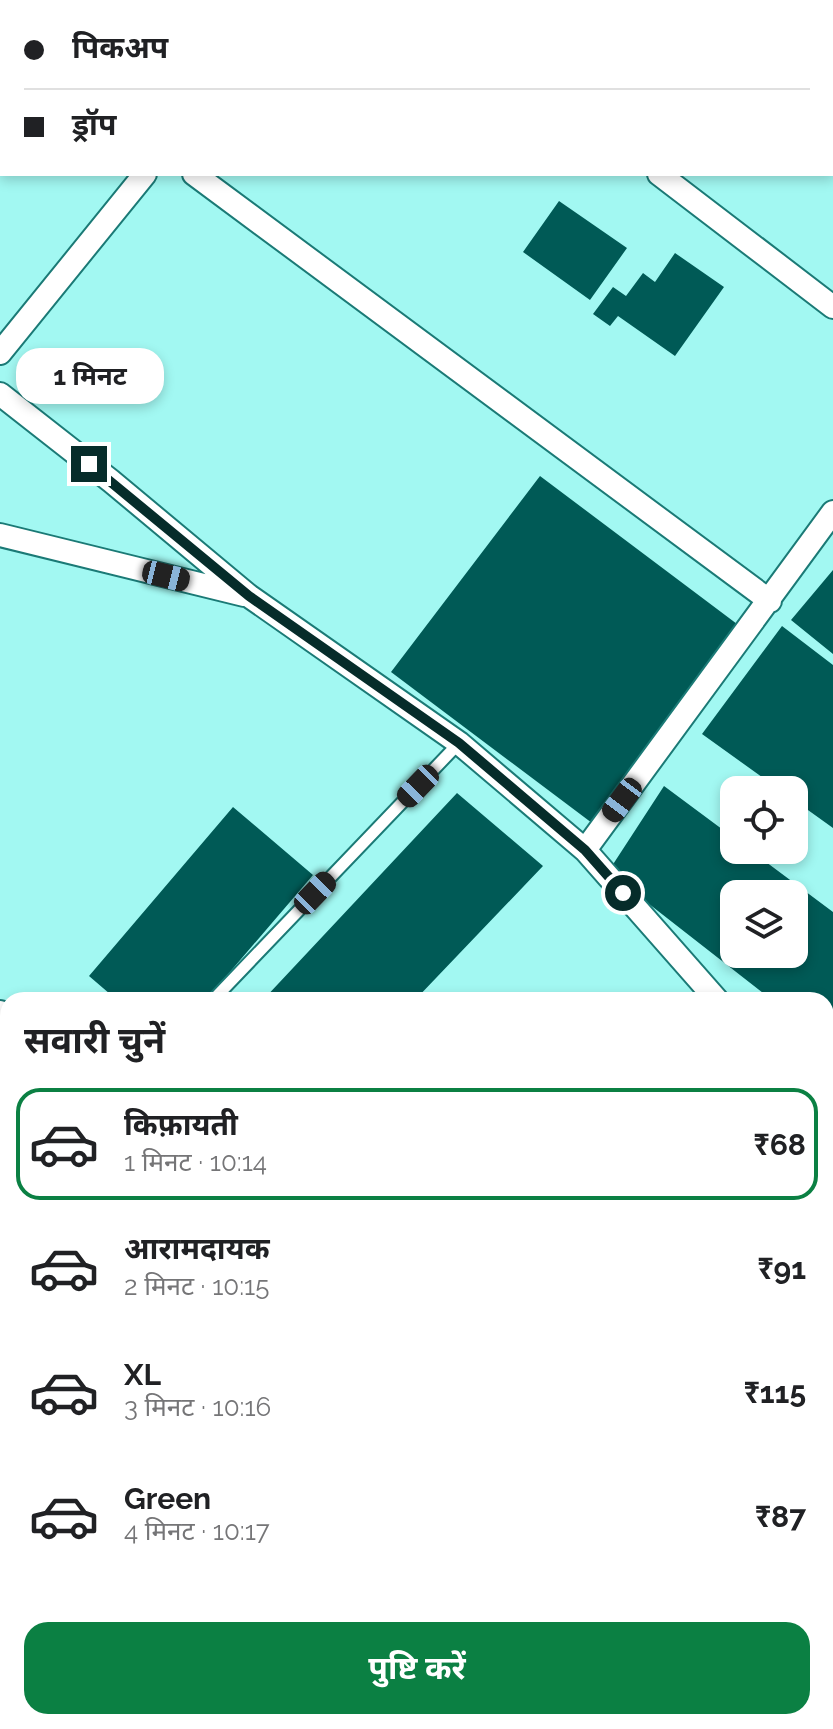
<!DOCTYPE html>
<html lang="hi">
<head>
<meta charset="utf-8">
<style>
  :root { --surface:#fff; --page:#f2f2f2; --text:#202124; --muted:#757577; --line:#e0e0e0; --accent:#0b8043 }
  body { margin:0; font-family:Raleway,"Noto Sans Devanagari",sans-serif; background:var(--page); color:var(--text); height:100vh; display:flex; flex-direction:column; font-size:30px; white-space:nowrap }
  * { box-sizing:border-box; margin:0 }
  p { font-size:26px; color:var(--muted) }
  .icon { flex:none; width:44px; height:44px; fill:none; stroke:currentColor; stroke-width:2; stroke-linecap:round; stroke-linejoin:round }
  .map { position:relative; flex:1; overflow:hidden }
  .sheet { position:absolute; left:0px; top:992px; width:834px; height:738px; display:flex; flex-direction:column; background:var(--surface); border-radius:24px 24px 0 0; box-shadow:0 4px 12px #0003 }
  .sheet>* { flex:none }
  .hud { position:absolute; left:0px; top:0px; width:834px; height:176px; box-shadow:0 4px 12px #0003; display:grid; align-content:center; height:176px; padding:0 24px; background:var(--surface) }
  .controls { position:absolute; left:720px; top:776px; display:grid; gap:16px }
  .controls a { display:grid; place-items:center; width:88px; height:88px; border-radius:16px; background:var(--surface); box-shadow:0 4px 12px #0003; font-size:40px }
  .end { position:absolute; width:36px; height:36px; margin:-18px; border:10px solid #062c2a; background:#fff; box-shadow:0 0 0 4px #fff }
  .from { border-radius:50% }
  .bubble { position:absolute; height:56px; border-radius:24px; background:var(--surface); box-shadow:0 4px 12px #0003; font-size:26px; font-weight:700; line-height:56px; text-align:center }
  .car { position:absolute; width:24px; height:48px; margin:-24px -12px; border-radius:10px; box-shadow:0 0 6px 2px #0007; background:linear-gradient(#222 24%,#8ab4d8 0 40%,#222 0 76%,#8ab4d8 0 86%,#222 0) }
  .hud b { display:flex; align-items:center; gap:28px; height:76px; font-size:30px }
  .hud b+b { border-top:2px solid var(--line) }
  .hud i { width:20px; height:20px; background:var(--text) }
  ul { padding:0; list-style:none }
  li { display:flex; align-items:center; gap:24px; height:112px; margin:0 16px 12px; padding:0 8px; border:4px solid transparent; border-radius:24px }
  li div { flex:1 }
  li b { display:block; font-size:30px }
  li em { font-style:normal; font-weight:700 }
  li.on { border-color:var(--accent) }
  li>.icon { width:72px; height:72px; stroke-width:1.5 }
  h2 { padding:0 24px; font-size:36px; line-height:96px }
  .cta { display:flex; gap:16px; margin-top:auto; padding:16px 24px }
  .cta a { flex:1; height:92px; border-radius:24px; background:var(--accent); color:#fff; font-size:32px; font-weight:700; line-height:92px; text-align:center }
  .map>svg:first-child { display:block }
  .building { fill:#005a56; fill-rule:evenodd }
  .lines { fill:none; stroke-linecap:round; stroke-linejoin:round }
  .service-casing { stroke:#1b7a76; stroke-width:15 }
  .minor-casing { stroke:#1b7a76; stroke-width:26 }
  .service { stroke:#fff; stroke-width:11 }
  .minor { stroke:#fff; stroke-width:22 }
  .route { stroke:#062c2a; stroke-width:10 }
</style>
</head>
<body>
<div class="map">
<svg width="833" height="1729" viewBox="0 0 833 1729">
  <rect width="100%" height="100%" fill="#a2f8f2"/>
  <!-- building -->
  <path class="building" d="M559,201L627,248L590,300L523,252Z
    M675,253L724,287L675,356L618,316L610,326L593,314L613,287L626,296L643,273L655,282Z
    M540,476L741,627L592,823L391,672Z
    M833,570V654L791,620Z
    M782,626L833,665V828L794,800V790H780L702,734Z
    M664,786L734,838V850H750L833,912V1048L826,1042V1000H772L608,872ZM734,894H794V954H734Z
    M457,793L543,866L415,1000H263Z
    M233,807L313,875L206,1000H117L89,976Z"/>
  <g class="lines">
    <defs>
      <path id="service" d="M213,1000L459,743"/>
      <path id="minor" d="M432,0L434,2
        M277,2L278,0
        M0,35L2,37
        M194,174L770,601
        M659,174L833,307
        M0,353L145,174
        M0,394L111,481L249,596L459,743L585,850L833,512
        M0,535L244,595
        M585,850L717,1000
        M0,1012L8,1015
        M826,1123L833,1131
        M8,1234L0,1255L8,1256
        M826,1277L833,1272
        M826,1514H833
        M0,1669L8,1675
        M175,1722V1729
        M740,1729L741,1722"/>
    </defs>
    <!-- service casing -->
    <use href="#service" class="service-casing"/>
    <!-- minor casing -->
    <use href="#minor" class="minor-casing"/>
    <!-- service -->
    <use href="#service" class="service"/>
    <!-- minor -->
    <use href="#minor" class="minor"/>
  </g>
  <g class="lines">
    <!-- route -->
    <path class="route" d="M89,464L249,596L459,743L585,850L623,893"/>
  </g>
</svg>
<div class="controls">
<a><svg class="icon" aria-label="locate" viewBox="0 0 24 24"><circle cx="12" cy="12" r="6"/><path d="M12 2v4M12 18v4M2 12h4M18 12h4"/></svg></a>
<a><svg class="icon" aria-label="layers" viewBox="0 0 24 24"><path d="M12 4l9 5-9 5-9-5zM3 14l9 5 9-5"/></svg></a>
</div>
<i class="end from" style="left:623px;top:893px"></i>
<i class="end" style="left:89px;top:464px"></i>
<div class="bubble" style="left:16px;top:348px;width:148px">1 मिनट</div>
<i class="car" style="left:166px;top:576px;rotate:104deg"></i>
<i class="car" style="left:418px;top:786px;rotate:224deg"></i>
<i class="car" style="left:622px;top:800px;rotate:217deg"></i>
<i class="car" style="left:315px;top:893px;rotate:44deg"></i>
<div class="hud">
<b><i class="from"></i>पिकअप</b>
<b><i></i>ड्रॉप</b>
</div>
<section class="sheet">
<h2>सवारी चुनें</h2>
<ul>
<li class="on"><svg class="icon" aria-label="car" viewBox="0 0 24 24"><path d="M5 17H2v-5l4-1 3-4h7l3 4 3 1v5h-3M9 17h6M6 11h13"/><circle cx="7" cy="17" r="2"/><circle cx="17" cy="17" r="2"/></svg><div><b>किफ़ायती</b><p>1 मिनट · 10:14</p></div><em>₹68</em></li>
<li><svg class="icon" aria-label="car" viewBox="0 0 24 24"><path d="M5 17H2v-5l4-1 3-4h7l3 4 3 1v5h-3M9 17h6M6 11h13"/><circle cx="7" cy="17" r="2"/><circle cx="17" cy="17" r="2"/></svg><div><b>आरामदायक</b><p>2 मिनट · 10:15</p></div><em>₹91</em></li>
<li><svg class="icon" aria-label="car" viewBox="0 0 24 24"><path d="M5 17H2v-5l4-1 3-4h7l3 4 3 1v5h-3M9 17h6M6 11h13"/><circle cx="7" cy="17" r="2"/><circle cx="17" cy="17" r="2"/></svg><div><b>XL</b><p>3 मिनट · 10:16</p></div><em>₹115</em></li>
<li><svg class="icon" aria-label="car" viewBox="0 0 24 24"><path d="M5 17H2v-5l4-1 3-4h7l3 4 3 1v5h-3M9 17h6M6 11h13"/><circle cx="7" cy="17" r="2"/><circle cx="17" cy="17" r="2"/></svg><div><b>Green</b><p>4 मिनट · 10:17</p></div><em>₹87</em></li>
</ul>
<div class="cta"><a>पुष्टि करें</a></div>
</section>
</div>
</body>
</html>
